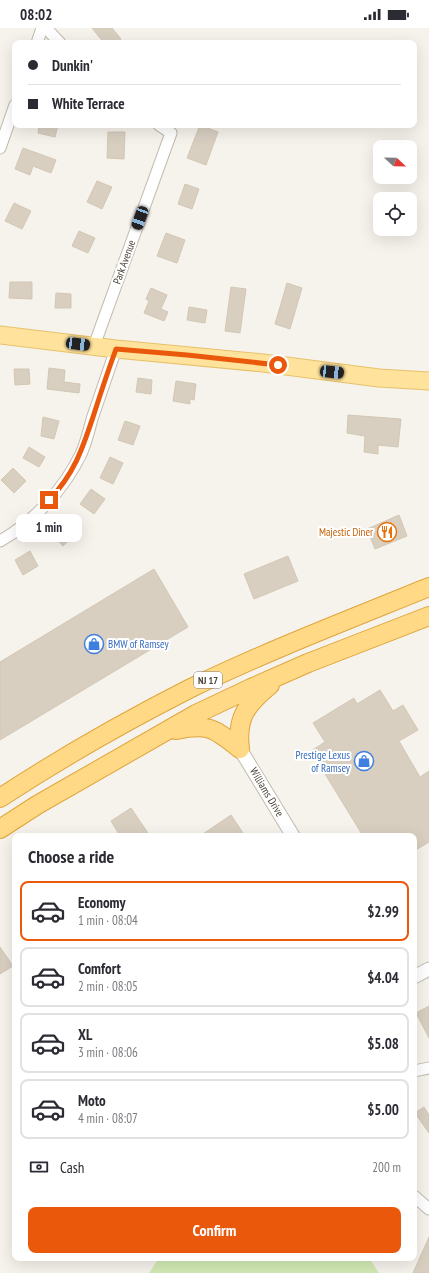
<!DOCTYPE html>
<html lang="en">
<head>
<meta charset="utf-8">
<style>
  :root { --surface:#fff; --page:#f7f7f7; --text:#2b2b33; --muted:#7c7c81; --line:#e1e1e2; --accent:#ea580c }
  body { margin:0; font-family:"PT Sans Narrow",sans-serif; background:var(--page); color:var(--text); height:100vh; display:flex; flex-direction:column; font-size:15px; white-space:nowrap }
  * { box-sizing:border-box; margin:0 }
  p { font-size:13px; color:var(--muted) }
  .icon { flex:none; width:22px; height:22px; fill:none; stroke:currentColor; stroke-width:2; stroke-linecap:round; stroke-linejoin:round }
  .map { position:relative; flex:1; overflow:hidden }
  .side { position:absolute; left:12px; top:805px; width:405px; height:428px; display:flex; flex-direction:column; background:var(--surface); border-radius:8px; box-shadow:0 4px 16px #0002 }
  .side>* { flex:none }
  .guide { position:absolute; left:12px; top:12px; width:405px; height:88px; border-radius:8px; box-shadow:0 4px 16px #0002; display:grid; align-content:center; height:88px; padding:0 16px; background:var(--surface) }
  .needle { width:26px; rotate:112deg }
  .controls { position:absolute; left:373px; top:112px; display:grid; gap:8px }
  .controls a { display:grid; place-items:center; width:44px; height:44px; border-radius:8px; background:var(--surface); box-shadow:0 4px 16px #0002; font-size:20px }
  .end { position:absolute; width:18px; height:18px; margin:-9px; border:5px solid #ea580c; background:#fff; box-shadow:0 0 0 2px #fff }
  .from { border-radius:50% }
  .bubble { position:absolute; height:28px; border-radius:8px; background:var(--surface); box-shadow:0 4px 16px #0002; font-size:13px; font-weight:800; line-height:28px; text-align:center }
  .car { position:absolute; width:12px; height:24px; margin:-12px -6px; border-radius:5px; box-shadow:0 0 3px 1px #0007; background:linear-gradient(#222 24%,#8ab4d8 0 40%,#222 0 76%,#8ab4d8 0 86%,#222 0) }
  .guide b { display:flex; align-items:center; gap:14px; height:38px; font-size:15px }
  .guide b+b { border-top:1px solid var(--line) }
  .guide i { width:10px; height:10px; background:var(--text) }
  ul { padding:0; list-style:none }
  li { display:flex; align-items:center; gap:12px; height:60px; margin:0 8px 6px; padding:0 8px; border:2px solid var(--line); border-radius:8px }
  li div { flex:1 }
  li b { display:block; font-size:15px }
  li em { font-style:normal; font-weight:800 }
  li.current { border-color:var(--accent) }
  li>.icon { width:36px; height:36px; stroke-width:1.5 }
  h2 { padding:0 16px; font-size:18px; line-height:48px }
  .pay { display:flex; align-items:center; gap:10px; height:44px; padding:0 16px; font-size:15px }
  .pay p { margin-inline-start:auto }
  .primary-button { display:flex; gap:8px; margin-top:auto; padding:8px 16px }
  .primary-button a { flex:1; height:46px; border-radius:8px; background:var(--accent); color:#fff; font-size:16px; font-weight:800; line-height:46px; text-align:center }
  .status { display:flex; justify-content:space-between; align-items:center; height:28px; padding:0 20px; background:var(--surface); direction:ltr }
  .status svg { height:11px; fill:currentColor }
  .map>svg:first-child { display:block }
  .green { fill:#d2eab5 }
  .building { fill:#d8cfc1; stroke:#d3c7b4 }
  .lines { fill:none; stroke-linecap:round; stroke-linejoin:round }
  .minor-casing { stroke:#c2bbae; stroke-width:13 }
  .tertiary-casing { stroke:#c2bbae; stroke-width:15 }
  .primary-casing { stroke:#e6c16a; stroke-width:19 }
  .trunk-casing { stroke:#e0a43c; stroke-width:20 }
  .minor { stroke:#fff; stroke-width:11 }
  .tertiary { stroke:#fff; stroke-width:13 }
  .primary { stroke:#ffe39c; stroke-width:17 }
  .trunk { stroke:#ffd985; stroke-width:18 }
  .route { stroke:#ea580c; stroke-width:5 }
  .labels { text-anchor:middle; dominant-baseline:central; stroke-width:4; stroke-linejoin:round; paint-order:stroke }
  .shield { fill:#fff; stroke:#817c74; stroke-width:1 }
  .shield-label { font-size:10px; font-weight:bold; fill:#4b4439 }
  .street-label { font-size:11px; fill:#4b4439; stroke:#fff }
  .food-label { font-size:11px; fill:#c56008; stroke:#fff; text-anchor:end }
  .shop-label { font-size:11px; fill:#366cbe; stroke:#fff; text-anchor:start }
</style>
</head>
<body>
<div class="status"><b>08:02</b><svg viewBox="0 0 49 12"><path d="M0 12V9h3v3zM5 12V6h3v6zM10 12V3h3v9zM15 12V0h3v12zM26 1h20v11H26zM47 4h2v5h-2z"/></svg></div>
<div class="map">
<svg width="429" height="1245" viewBox="0 0 429 1245">
  <rect width="100%" height="100%" fill="#f6f3ec"/>
  <!-- green -->
  <path class="green" d="M159,1230H369L379,1245H149Z"/>
  <!-- building -->
  <path class="building" d="M92,0H112L121,11L116,15H104Z
    M39,97H58L55,109L38,105Z
    M200,97L218,104L206,137L187,130Z
    M108,104H125L124,131L107,130Z
    M23,120L56,132L51,145L33,138L30,147L15,141Z
    M97,153L112,159L102,181L87,174Z
    M185,156L199,161L192,181L178,176Z
    M14,175L31,183L22,201L5,193Z
    M79,203L95,210L88,225L72,218Z
    M166,205L185,212L177,235L157,228Z
    M10,254H32V271L9,270Z
    M287,255L302,260L290,301L275,296Z
    M231,259L246,261L240,305L225,303Z
    M151,260L167,267L161,281L168,284L164,293L144,285L149,273L146,271Z
    M56,265L71,266V280H55Z
    M189,279L207,282L205,295L187,292Z
    M49,340L65,342L64,354L80,356L79,365L47,361Z
    M14,341H29L30,356L15,357Z
    M138,350L152,352L151,366L136,364Z
    M176,353L196,356L194,372L190,371V376L173,373Z
    M348,387L401,391L398,419L378,417V426L364,424L365,408L347,405Z
    M43,389L59,393L54,411L41,408Z
    M125,393L140,398L133,417L118,412Z
    M29,419L45,429L39,439L23,430Z
    M110,429L123,435L113,456L100,450Z
    M13,440L26,453L14,465L1,452Z
    M91,461L105,471L94,486L80,476Z
    M399,487L407,508L375,521L367,501Z
    M70,491L80,502L63,518L53,507Z
    M30,523L38,538L23,547L15,532Z
    M288,528L298,553L254,571L244,546Z
    M154,541L188,599L0,712V634Z
    M380,662L393,683L403,677L418,702L399,713L420,749L429,743V814L414,823V808H363L311,723L325,714L313,695L354,670L357,676Z
    M131,780L150,808H120L111,793Z
    M231,787L245,808H200Z
    M0,919L13,938L0,946Z
    M429,978V1010L416,985Z
    M424,1079L429,1087V1105L415,1085Z
    M429,1209V1245H413Z"/>
  <g class="lines">
    <defs>
      <path id="minor" d="M46,0L60,15
        M37,15L42,0
        M0,120L15,77
        M94,318L171,105L159,97
        M0,513C34,494 64,461 81,426C86,415 89,403 92,391C100,368 108,345 116,321
        M414,1043L429,1040
        M414,1168L429,1181"/>
      <path id="tertiary" d="M240,721L293,808
        M414,949L429,941"/>
      <path id="primary" d="M0,307L116,321L263,335L379,350L429,353"/>
      <path id="trunk" d="M176,702C209,695 215,701 240,721
        M240,721C236,689 247,676 270,657
        M0,770C61,730 124,694 189,661C267,623 348,592 429,559
        M0,801L37,777L196,686L251,660L308,635L429,588"/>
    </defs>
    <!-- minor casing -->
    <use href="#minor" class="minor-casing"/>
    <!-- tertiary casing -->
    <use href="#tertiary" class="tertiary-casing"/>
    <!-- primary casing -->
    <use href="#primary" class="primary-casing"/>
    <!-- trunk casing -->
    <use href="#trunk" class="trunk-casing"/>
    <!-- minor -->
    <use href="#minor" class="minor"/>
    <!-- tertiary -->
    <use href="#tertiary" class="tertiary"/>
    <!-- primary -->
    <use href="#primary" class="primary"/>
    <!-- trunk -->
    <use href="#trunk" class="trunk"/>
  </g>
  <g class="lines">
    <!-- route -->
    <path class="route" d="M49,472C75,445 83,419 94,386C101,364 108,343 116,321L187,327L278,337"/>
  </g>
  <!-- icons -->
  <defs>
    <symbol id="restaurant-ring" viewBox="-11 -11 22 22"><circle r="9.5" fill="#fff" stroke="#e8710a" stroke-width="1.5"/><path d="M-5-6h1v4h1v-4h1v4h1v-4h1v5L-1.5 .5V6h-2V.5L-5-1ZM5-6V6H3V1.5H1.5Q1.5-4 5-6Z" fill="#e8710a"/></symbol>
    <symbol id="shop-ring" viewBox="-11 -11 22 22"><circle r="9.5" fill="#fff" stroke="#3f7fe0" stroke-width="1.5"/><path d="M-5-2.5h2.3a2.7 3.5 0 0 1 5.4 0H5L5.5 6h-11ZM-1.5-2.5h3a1.5 2.3 0 0 0-3 0Z" fill="#3f7fe0"/></symbol>
  </defs>
  <g fill-rule="evenodd">
    <use href="#restaurant-ring" x="376" y="493" width="22" height="22"/>
    <use href="#shop-ring" x="83" y="605" width="22" height="22"/>
    <use href="#shop-ring" x="353" y="722" width="22" height="22"/>
  </g>
  <g class="labels">
    <!-- shield labels -->
    <rect class="shield" x="194" y="644" width="28" height="16" rx="3"/>
    <g class="shield-label">
      <text x="208" y="652">NJ 17</text>
    </g>
    <!-- street labels -->
    <g class="street-label">
      <text transform="translate(124 234) rotate(-70)">Park Avenue</text>
      <text transform="translate(267 764) rotate(59)">Williams Drive</text>
    </g>
    <!-- food labels -->
    <g class="food-label">
      <text x="373" y="504">Majestic Diner</text>
    </g>
    <!-- shop labels -->
    <g class="shop-label">
      <text x="108" y="616">BMW of Ramsey</text>
      <text x="350" y="727" text-anchor="end">Prestige Lexus<tspan x="350" dy="13">of Ramsey</tspan></text>
    </g>
  </g>
</svg>
<div class="controls">
<a><svg class="needle" viewBox="-14 -14 28 28"><path d="M0-13l5 13h-10z" fill="#e53935"/><path d="M0 13l5-13h-10z" fill="#7c7c81"/></svg></a>
<a><svg class="icon" aria-label="locate" viewBox="0 0 24 24"><circle cx="12" cy="12" r="6"/><path d="M12 2v4M12 18v4M2 12h4M18 12h4"/></svg></a>
</div>
<i class="end from" style="left:278px;top:337px"></i>
<i class="end" style="left:49px;top:472px"></i>
<div class="bubble" style="left:16px;top:486px;width:66px">1 min</div>
<i class="car" style="left:140px;top:190px;rotate:200deg"></i>
<i class="car" style="left:78px;top:316px;rotate:97deg"></i>
<i class="car" style="left:332px;top:344px;rotate:96deg"></i>
<div class="guide">
<b><i class="from"></i>Dunkin'</b>
<b><i></i>White Terrace</b>
</div>
<section class="side">
<h2>Choose a ride</h2>
<ul>
<li class="current"><svg class="icon" aria-label="car" viewBox="0 0 24 24"><path d="M5 17H2v-5l4-1 3-4h7l3 4 3 1v5h-3M9 17h6M6 11h13"/><circle cx="7" cy="17" r="2"/><circle cx="17" cy="17" r="2"/></svg><div><b>Economy</b><p>1 min · 08:04</p></div><em>$2.99</em></li>
<li><svg class="icon" aria-label="car" viewBox="0 0 24 24"><path d="M5 17H2v-5l4-1 3-4h7l3 4 3 1v5h-3M9 17h6M6 11h13"/><circle cx="7" cy="17" r="2"/><circle cx="17" cy="17" r="2"/></svg><div><b>Comfort</b><p>2 min · 08:05</p></div><em>$4.04</em></li>
<li><svg class="icon" aria-label="car" viewBox="0 0 24 24"><path d="M5 17H2v-5l4-1 3-4h7l3 4 3 1v5h-3M9 17h6M6 11h13"/><circle cx="7" cy="17" r="2"/><circle cx="17" cy="17" r="2"/></svg><div><b>XL</b><p>3 min · 08:06</p></div><em>$5.08</em></li>
<li><svg class="icon" aria-label="car" viewBox="0 0 24 24"><path d="M5 17H2v-5l4-1 3-4h7l3 4 3 1v5h-3M9 17h6M6 11h13"/><circle cx="7" cy="17" r="2"/><circle cx="17" cy="17" r="2"/></svg><div><b>Moto</b><p>4 min · 08:07</p></div><em>$5.00</em></li>
</ul>
<div class="pay"><svg class="icon" aria-label="cash" viewBox="0 0 24 24"><path d="M3 7h18v10H3z"/><circle cx="12" cy="12" r="2"/></svg>Cash<p>200 m</p></div>
<div class="primary-button"><a>Confirm</a></div>
</section>
</div>
</body>
</html>
